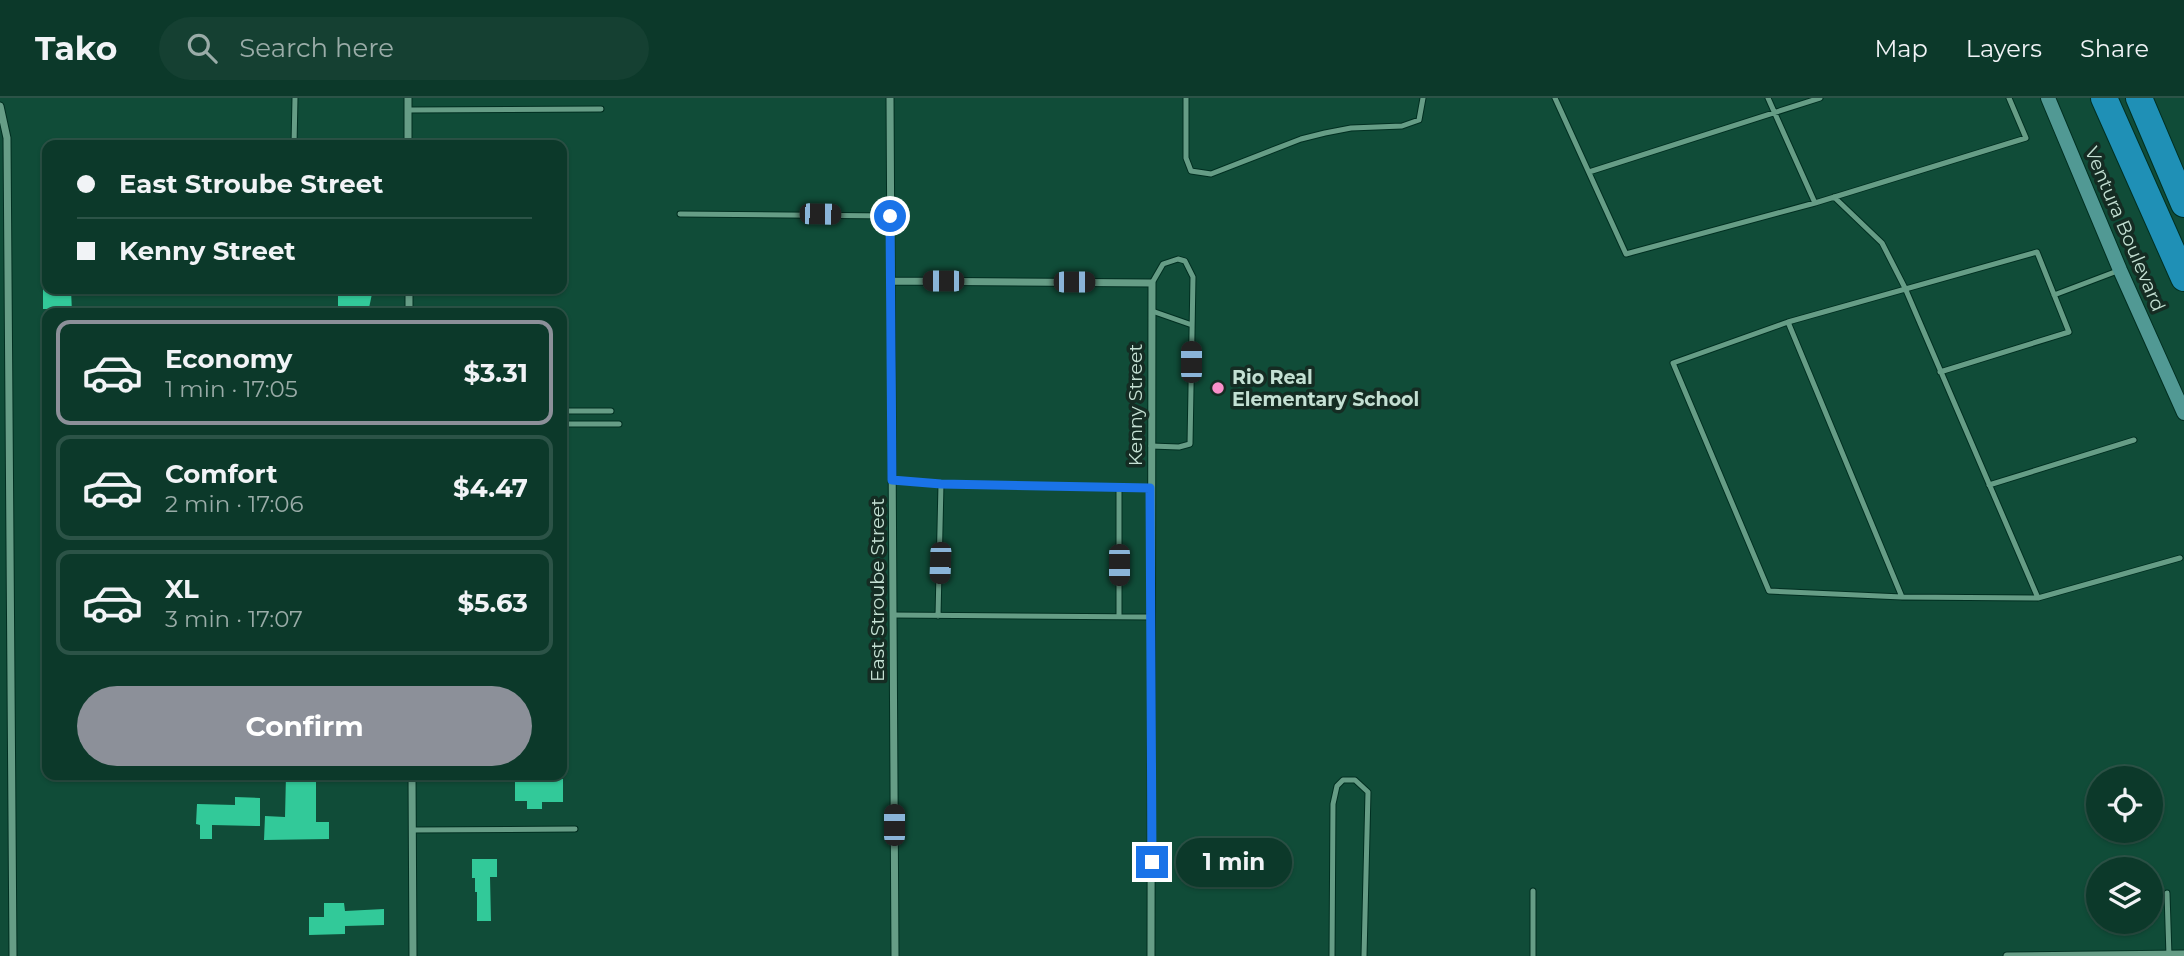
<!DOCTYPE html>
<html lang="en">
<head>
<meta charset="utf-8">
<style>
  :root { --surface:#0c392a; --page:#154032; --text:#f1f3f6; --muted:#9aaca8; --line:#2c5347; --accent:#8c9099 }
  body { margin:0; font-family:Montserrat,sans-serif; background:var(--page); color:var(--text); height:100vh; display:flex; flex-direction:column; font-size:26px; white-space:nowrap }
  * { box-sizing:border-box; margin:0 }
  p { font-size:23px; color:var(--muted) }
  .icon { flex:none; width:38px; height:38px; fill:none; stroke:currentColor; stroke-width:2; stroke-linecap:round; stroke-linejoin:round }
  .map { position:relative; flex:1; overflow:hidden }
  .drawer { position:absolute; left:42px; top:210px; width:525px; height:472px; display:flex; flex-direction:column; background:var(--surface); border-radius:14px; box-shadow:0 2px 5px #0004,0 0 0 2px var(--line) }
  .drawer>* { flex:none }
  .hud { position:absolute; left:42px; top:42px; width:525px; height:154px; border-radius:14px; box-shadow:0 2px 5px #0004,0 0 0 2px var(--line); display:grid; align-content:center; height:154px; padding:0 35px; background:var(--surface) }
  .buttons { position:absolute; left:2086px; top:668px; display:grid; gap:14px }
  .buttons a { display:grid; place-items:center; width:77px; height:77px; border-radius:50%; background:var(--surface); box-shadow:0 2px 5px #0004,0 0 0 2px var(--line); font-size:35px }
  .end { position:absolute; width:32px; height:32px; margin:-16px; border:9px solid #1a73e8; background:#fff; box-shadow:0 0 0 4px #fff }
  .from { border-radius:50% }
  .bubble { position:absolute; height:49px; border-radius:24px; background:var(--surface); box-shadow:0 2px 5px #0004,0 0 0 2px var(--line); font-size:23px; font-weight:700; line-height:49px; text-align:center }
  .car { position:absolute; width:21px; height:42px; margin:-21px -10px; border-radius:9px; box-shadow:0 0 5px 2px #0007; background:linear-gradient(#222 24%,#8ab4d8 0 40%,#222 0 76%,#8ab4d8 0 86%,#222 0) }
  .hud b { display:flex; align-items:center; gap:24px; height:66px; font-size:26px }
  .hud b+b { border-top:2px solid var(--line) }
  .hud i { width:18px; height:18px; background:var(--text) }
  ul { padding:12px 0 0; list-style:none }
  li { display:flex; align-items:center; gap:21px; height:105px; margin:0 14px 10px; padding:0 21px; border:4px solid var(--line); border-radius:14px }
  li div { flex:1 }
  li b { display:block; font-size:26px }
  li em { font-style:normal; font-weight:700 }
  li.current { border-color:var(--accent) }
  li>.icon { width:63px; height:63px; stroke-width:1.5 }
  .action { display:flex; gap:14px; margin-top:auto; padding:14px 35px }
  .action a { flex:1; height:80px; border-radius:42px; background:var(--accent); color:#fff; font-size:28px; font-weight:700; line-height:80px; text-align:center }
  header { display:flex; align-items:center; gap:42px; box-sizing:border-box; height:98px; padding:0 35px; background:var(--surface); border-bottom:2px solid var(--line) }
  header strong { font-size:33px }
  nav { display:flex; gap:38px; margin-inline-start:auto; font-size:24px }
  .search { width:490px; height:63px; background:var(--page); display:flex; align-items:center; gap:18px; box-sizing:border-box; padding:0 24px; border-radius:38px; color:var(--muted); font-size:26px }
  .map>svg:first-child { display:block }
  .building { fill:#32c999 }
  .lines { fill:none; stroke-linecap:round; stroke-linejoin:round }
  .lane-casing { stroke:#012f21; stroke-width:7 }
  .street-casing { stroke:#012f21; stroke-width:9 }
  .secondary-casing { stroke:#012f21; stroke-width:16 }
  .highway-casing { stroke:#012f21; stroke-width:28 }
  .lane { stroke:#669d86; stroke-width:5 }
  .street { stroke:#669d86; stroke-width:7 }
  .secondary { stroke:#519994; stroke-width:14 }
  .highway { stroke:#1f90b6; stroke-width:26 }
  .route { stroke:#1a73e8; stroke-width:9 }
  .poi-dot { fill:#f990ca; stroke:#152c23; stroke-width:2.5 }
  .labels { text-anchor:middle; dominant-baseline:central; stroke-width:7; stroke-linejoin:round; paint-order:stroke }
  .street-label { font-size:19px; fill:#c4e0d3; stroke:#152c23 }
  .poi-label { font-size:19px; font-weight:bold; fill:#c4e0d3; stroke:#152c23; text-anchor:start }
</style>
</head>
<body>
<header>
<strong>Tako</strong>
<div class="search"><svg class="icon" aria-label="search" viewBox="0 0 24 24"><circle cx="10" cy="10" r="6"/><path d="M15 15l6 6"/></svg>Search here</div>
<nav><a>Map</a><a>Layers</a><a>Share</a></nav>
</header>
<div class="map">
<svg width="2184" height="858" viewBox="0 0 2184 858">
  <rect width="100%" height="100%" fill="#104c38"/>
  <!-- building -->
  <path class="building" d="M43,191H71L72,215H47V211H43Z
    M338,191H373L369,210L338,211Z
    M286,677H316V724H329V741L264,742L265,718L285,719Z
    M515,677H539L540,681H563V704H542V711H527V703H515Z
    M235,699L260,700V728L212,727V741H200V727L196,726L197,706L235,707Z
    M472,761H497V779H490L491,823H477V794H475V780H472Z
    M324,805H344L345,813L384,811V827L345,828V836L309,837V819H324Z"/>
  <g class="lines">
    <defs>
      <path id="lane" d="M1186,0V60L1191,73L1211,76L1301,41L1325,35L1351,30L1402,28L1419,22L1423,0
        M1555,0L1626,156L1815,105L2026,40L2009,0
        M1768,0L1815,105
        M408,12L601,11
        M294,47L295,0
        M1589,74L1820,0
        M1834,99L1882,145L1905,190L2038,500
        M680,116L890,118
        M2054,197L2120,172
        M1152,213L1192,227
        M1788,224L1902,499
        M1940,274L2069,234L2037,154L1788,224L1673,265L1769,493L1902,499L2038,500L2180,460
        M562,313H611
        M562,326H619
        M1151,348L1179,349L1190,346L1193,179L1185,163L1178,161L1163,166L1152,185
        M892,382L941,386L1150,390
        M1989,387L2134,342
        M1119,390V519
        M893,517L1151,519
        M938,518L941,386
        M412,732L575,731
        M2167,795L2169,858
        M1332,858L1333,706L1337,688L1343,682H1355L1368,694L1364,858
        M1533,858V793"/>
      <path id="street" d="M408,0V47
        M890,0L895,858
        M0,8L7,40L13,858
        M891,183L1152,185L1151,858
        M409,191V215
        M412,677L413,858
        M2007,858L2184,856"/>
      <path id="secondary" d="M2048,0L2120,172L2184,315"/>
      <path id="highway" d="M2104,0L2184,180
        M2139,0L2184,106"/>
    </defs>
    <!-- lane casing -->
    <use href="#lane" class="lane-casing"/>
    <!-- street casing -->
    <use href="#street" class="street-casing"/>
    <!-- secondary casing -->
    <use href="#secondary" class="secondary-casing"/>
    <!-- highway casing -->
    <use href="#highway" class="highway-casing"/>
    <!-- lane -->
    <use href="#lane" class="lane"/>
    <!-- street -->
    <use href="#street" class="street"/>
    <!-- secondary -->
    <use href="#secondary" class="secondary"/>
    <!-- highway -->
    <use href="#highway" class="highway"/>
  </g>
  <g class="lines">
    <!-- route -->
    <path class="route" d="M890,118L892,382L941,386L1150,390L1152,764"/>
  </g>
  <!-- markers -->
  <circle class="poi-dot" cx="1218" cy="290" r="7"/>
  <g class="labels">
    <!-- street labels -->
    <g class="street-label">
      <text transform="translate(2125 131) rotate(67)">Ventura Boulevard</text>
      <text transform="translate(1135 307) rotate(-90)">Kenny Street</text>
      <text transform="translate(877 492) rotate(-90)">East Stroube Street</text>
    </g>
    <!-- poi labels -->
    <g class="poi-label">
      <text x="1232" y="279">Rio Real<tspan x="1232" dy="22">Elementary School</tspan></text>
    </g>
  </g>
</svg>
<div class="buttons">
<a><svg class="icon" aria-label="locate" viewBox="0 0 24 24"><circle cx="12" cy="12" r="6"/><path d="M12 2v4M12 18v4M2 12h4M18 12h4"/></svg></a>
<a><svg class="icon" aria-label="layers" viewBox="0 0 24 24"><path d="M12 4l9 5-9 5-9-5zM3 14l9 5 9-5"/></svg></a>
</div>
<i class="end from" style="left:890px;top:118px"></i>
<i class="end" style="left:1152px;top:764px"></i>
<div class="bubble" style="left:1176px;top:740px;width:116px">1 min</div>
<i class="car" style="left:820px;top:116px;rotate:91deg"></i>
<i class="car" style="left:943px;top:183px;rotate:270deg"></i>
<i class="car" style="left:1074px;top:184px;rotate:90deg"></i>
<i class="car" style="left:1191px;top:264px;rotate:0deg"></i>
<i class="car" style="left:940px;top:465px;rotate:182deg"></i>
<i class="car" style="left:1119px;top:467px;rotate:180deg"></i>
<i class="car" style="left:894px;top:727px;rotate:0deg"></i>
<div class="hud">
<b><i class="from"></i>East Stroube Street</b>
<b><i></i>Kenny Street</b>
</div>
<section class="drawer">
<ul>
<li class="current"><svg class="icon" aria-label="car" viewBox="0 0 24 24"><path d="M5 17H2v-5l4-1 3-4h7l3 4 3 1v5h-3M9 17h6M6 11h13"/><circle cx="7" cy="17" r="2"/><circle cx="17" cy="17" r="2"/></svg><div><b>Economy</b><p>1 min · 17:05</p></div><em>$3.31</em></li>
<li><svg class="icon" aria-label="car" viewBox="0 0 24 24"><path d="M5 17H2v-5l4-1 3-4h7l3 4 3 1v5h-3M9 17h6M6 11h13"/><circle cx="7" cy="17" r="2"/><circle cx="17" cy="17" r="2"/></svg><div><b>Comfort</b><p>2 min · 17:06</p></div><em>$4.47</em></li>
<li><svg class="icon" aria-label="car" viewBox="0 0 24 24"><path d="M5 17H2v-5l4-1 3-4h7l3 4 3 1v5h-3M9 17h6M6 11h13"/><circle cx="7" cy="17" r="2"/><circle cx="17" cy="17" r="2"/></svg><div><b>XL</b><p>3 min · 17:07</p></div><em>$5.63</em></li>
</ul>
<div class="action"><a>Confirm</a></div>
</section>
</div>
</body>
</html>
